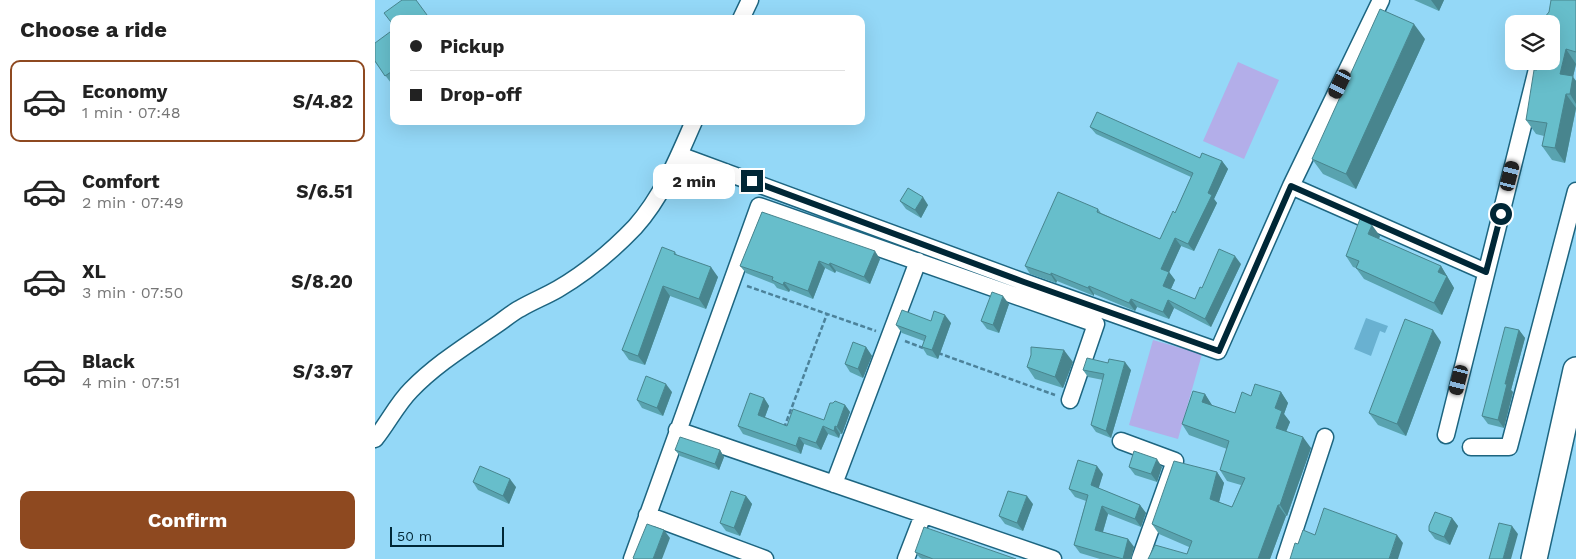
<!DOCTYPE html>
<html lang="en">
<head>
<meta charset="utf-8">
<style>
  :root { --surface:#fff; --page:#f6f6f6; --text:#222; --muted:#767676; --line:#e0e0e0; --accent:#8e4920 }
  body { margin:0; font-family:"Work Sans",sans-serif; background:var(--page); color:var(--text); height:100vh; display:flex; flex-direction:column; font-size:19px; white-space:nowrap }
  * { box-sizing:border-box; margin:0 }
  p { font-size:16px; color:var(--muted) }
  .icon { flex:none; width:28px; height:28px; fill:none; stroke:currentColor; stroke-width:2; stroke-linecap:round; stroke-linejoin:round }
  .map { position:relative; flex:1; overflow:hidden }
  .side { display:flex; flex-direction:column; background:var(--surface); width:375px }
  .side>* { flex:none }
  .hud { position:absolute; left:15px; top:15px; width:475px; height:110px; border-radius:10px; box-shadow:0 5px 20px #0002; display:grid; align-content:center; height:110px; padding:0 20px; background:var(--surface) }
  .controls { position:absolute; left:1130px; top:15px; display:grid; gap:10px }
  .controls a { display:grid; place-items:center; width:55px; height:55px; border-radius:10px; background:var(--surface); box-shadow:0 5px 20px #0002; font-size:25px }
  .scale { position:absolute; left:15px; bottom:12px; width:114px; box-sizing:border-box; padding-left:5px; border:2px solid #002736; border-top:0; font-size:14px; line-height:18px; white-space:nowrap; color:#002736; -webkit-text-stroke:4px #94d8f7; paint-order:stroke }
  .end { position:absolute; width:22px; height:22px; margin:-11px; border:6px solid #002736; background:#fff; box-shadow:0 0 0 2px #fff }
  .from { border-radius:50% }
  .bubble { position:absolute; height:35px; border-radius:10px; background:var(--surface); box-shadow:0 5px 20px #0002; font-size:16px; font-weight:700; line-height:35px; text-align:center }
  .car { position:absolute; width:15px; height:30px; margin:-15px -8px; border-radius:6px; box-shadow:0 0 4px 1px #0007; background:linear-gradient(#222 24%,#8ab4d8 0 40%,#222 0 76%,#8ab4d8 0 86%,#222 0) }
  .hud b { display:flex; align-items:center; gap:18px; height:48px; font-size:19px }
  .hud b+b { border-top:1px solid var(--line) }
  .hud i { width:12px; height:12px; background:var(--text) }
  ul { padding:0; list-style:none }
  li { display:flex; align-items:center; gap:15px; height:82px; margin:0 10px 8px; padding:0 10px; border:2px solid transparent; border-radius:10px }
  li div { flex:1 }
  li b { display:block; font-size:19px }
  li em { font-style:normal; font-weight:700 }
  li.active { border-color:var(--accent) }
  li>.icon { width:45px; height:45px; stroke-width:1.5 }
  h2 { padding:0 20px; font-size:22px; line-height:60px }
  .cta { display:flex; gap:10px; margin-top:auto; padding:10px 20px }
  .cta a { flex:1; height:58px; border-radius:10px; background:var(--accent); color:#fff; font-size:20px; font-weight:700; line-height:58px; text-align:center }
  main { display:flex; flex:1; min-height:0 }
  .map>svg:first-child { display:block }
  .green { fill:#b3aee9 }
  .water { fill:#69b1d1 }
  .lines { fill:none; stroke-linecap:round; stroke-linejoin:round }
  .minor-casing { stroke:#1d6580; stroke-width:19 }
  .primary-casing { stroke:#1d6580; stroke-width:28 }
  .path { stroke:#4c829a; stroke-width:2.5; stroke-dasharray:5 2.5; stroke-linecap:butt }
  .minor { stroke:#fff; stroke-width:16 }
  .primary { stroke:#fff; stroke-width:25 }
  .wall { fill:#59a3af }
  .shaded-wall { fill:#48858e }
  .building { fill:#67becb; stroke:#48858e }
  .route { stroke:#002736; stroke-width:6 }
</style>
</head>
<body>
<main>
<section class="side">
<h2>Choose a ride</h2>
<ul>
<li class="active"><svg class="icon" aria-label="car" viewBox="0 0 24 24"><path d="M5 17H2v-5l4-1 3-4h7l3 4 3 1v5h-3M9 17h6M6 11h13"/><circle cx="7" cy="17" r="2"/><circle cx="17" cy="17" r="2"/></svg><div><b>Economy</b><p>1 min · 07:48</p></div><em>S/4.82</em></li>
<li><svg class="icon" aria-label="car" viewBox="0 0 24 24"><path d="M5 17H2v-5l4-1 3-4h7l3 4 3 1v5h-3M9 17h6M6 11h13"/><circle cx="7" cy="17" r="2"/><circle cx="17" cy="17" r="2"/></svg><div><b>Comfort</b><p>2 min · 07:49</p></div><em>S/6.51</em></li>
<li><svg class="icon" aria-label="car" viewBox="0 0 24 24"><path d="M5 17H2v-5l4-1 3-4h7l3 4 3 1v5h-3M9 17h6M6 11h13"/><circle cx="7" cy="17" r="2"/><circle cx="17" cy="17" r="2"/></svg><div><b>XL</b><p>3 min · 07:50</p></div><em>S/8.20</em></li>
<li><svg class="icon" aria-label="car" viewBox="0 0 24 24"><path d="M5 17H2v-5l4-1 3-4h7l3 4 3 1v5h-3M9 17h6M6 11h13"/><circle cx="7" cy="17" r="2"/><circle cx="17" cy="17" r="2"/></svg><div><b>Black</b><p>4 min · 07:51</p></div><em>S/3.97</em></li>
</ul>
<div class="cta"><a>Confirm</a></div>
</section>
<div class="map">
<svg width="1201" height="559" viewBox="0 0 1201 559">
  <rect width="100%" height="100%" fill="#94d8f7"/>
  <!-- green -->
  <path class="green" d="M863,62L904,80L869,159L828,141Z
    M778,340L827,354L803,439L754,425Z"/>
  <!-- water -->
  <path class="water" d="M991,318L1013,326L1010,333L1005,331L996,356L979,349Z"/>
  <g class="lines">
    <defs>
      <path id="minor" d="M366,19L375,0
        M304,155L649,282L843,351L916,186L1006,0
        M916,186L1111,272
        M302,430L678,559
        M1071,435L1164,61
        M0,439C13,423 22,404 36,390C62,363 94,344 124,323C131,318 138,312 146,308C158,301 171,296 183,289C212,272 237,251 260,227C287,197 303,158 319,121
        M746,441L800,461L765,559
        M1096,447H1134L1201,191
        M459,484L543,261
        M272,515L390,559
        M257,559L384,206L721,324L695,400
        M531,559L548,515
        M910,559L950,437"/>
      <path id="primary" d="M1159,559L1201,370"/>
    </defs>
    <!-- minor casing -->
    <use href="#minor" class="minor-casing"/>
    <!-- primary casing -->
    <use href="#primary" class="primary-casing"/>
    <!-- path -->
    <path class="path" d="M372,286L501,331
      M530,341L548,348
      M563,353L680,395
      M409,428L452,314"/>
    <!-- minor -->
    <use href="#minor" class="minor"/>
    <!-- primary -->
    <use href="#primary" class="primary"/>
  </g>
  <!-- wall -->
  <path class="wall" d="M1039,0H1069L1064,11Z
    M1201,0V64L1198,77L1201,81V109L1190,163L1177,160L1167,146L1169,136L1161,134L1151,120L1162,70L1176,61Z
    M19,29V87L0,62Z
    M1050,39L981,189L948,174L937,159Z
    M715,127L825,158L847,161L853,169L839,199L842,203L819,251L806,246L794,272L800,280L796,289L820,299L827,288L866,264L836,327L799,308L794,319L762,307L760,311L719,294V296L682,281L681,283L655,274L650,266L723,209L726,213L785,239L800,213L816,177L721,134Z
    M525,201L553,205L546,218L531,209Z
    M387,212L505,259L495,284L461,271L460,273L450,268L438,299L415,290L414,292L402,288L399,284L371,273L365,266Z
    M1005,236L1004,239L1066,266L1079,288L1067,315L989,279L981,268L978,267L971,256Z
    M300,252L302,255L343,277L331,309L295,296L270,365L254,360L247,350Z
    M634,304L624,333L612,329L606,321Z
    M556,321L576,323L563,359L552,355L547,347L549,341L527,333L521,325Z
    M1144,330L1150,338L1136,390L1138,392L1129,428L1113,424L1107,416Z
    M1066,342L1031,436L1003,425L994,413Z
    M491,347L497,356L488,378L475,372L470,364Z
    M698,362L688,388L660,379L652,367Z
    M708,370H756L736,438L721,432L716,425L728,380L713,377Z
    M297,392L288,416L267,408L262,400Z
    M906,392L913,403L909,414L915,422L911,432L936,448L912,516H911L895,559H773L812,554L814,547L784,534L777,524L842,472L849,483L844,502L857,507L866,485L852,481L845,470L852,449L814,435L807,424L830,394L837,406L860,413L876,396Z
    M389,398L394,406L390,417L412,426L449,420L470,405L475,412L467,434H465L464,438L453,434L446,450L429,444L426,454L368,434L363,426Z
    M300,450H345L349,457L344,470L305,456Z
    M754,467H787L782,482L760,475Z
    M728,474L723,488L765,505L771,513L766,527L733,514L728,532L753,539L759,547L756,559H725L705,553L699,545L711,501L700,497L694,489Z
    M98,482L141,487L134,504L103,490Z
    M371,496L377,504L365,536L351,531L345,523Z
    M658,504L648,531L630,524L624,516Z
    M1077,518L1083,526L1075,545L1060,539L1054,531Z
    M540,552L641,559H547L545,558Z"/>
  <!-- shaded-wall -->
  <path class="shaded-wall" d="M1056,0H1069L1064,11Z
    M1039,24L1050,39L981,189L971,174Z
    M1191,49L1201,64L1198,77L1201,81V104L1195,94L1185,74Z
    M1191,94L1201,108L1190,163L1180,148Z
    M847,161L853,169L839,199L842,203L819,251L813,244L833,193Z
    M548,197L553,205L546,218L540,210Z
    M997,225L1005,236L1001,245L993,234Z
    M800,238L806,246L792,277L786,269Z
    M500,251L505,259L495,284L489,277Z
    M860,256L866,264L836,327L830,319Z
    M444,261L450,268L438,299L433,291Z
    M455,263L461,271L460,273L454,265Z
    M1066,266L1079,288L1067,315L1059,303L1063,272Z
    M336,267L343,277L331,309L324,299Z
    M794,272L800,280L794,293L788,286Z
    M676,273L682,281L681,283L676,275Z
    M409,282L415,290L414,292L408,285Z
    M288,286L295,296L270,365L263,356Z
    M714,286L719,294V296L713,288Z
    M628,296L634,304L624,333L618,325Z
    M756,299L762,307L760,311L754,303Z
    M793,300L799,308L794,319L788,312Z
    M570,315L576,323L563,359L557,350Z
    M1058,330L1066,342L1031,436L1022,424Z
    M1144,330L1150,338L1136,390L1138,392L1129,428L1123,420L1130,384Z
    M491,347L497,356L488,378L483,369Z
    M689,350L698,362L688,388L680,377Z
    M750,362L756,370L736,438L731,431Z
    M291,384L297,392L288,416L282,408Z
    M906,392L913,403L909,414L915,422L908,439L901,428L900,408Z
    M830,394L837,405L835,413L827,402Z
    M389,398L394,406L388,422L383,415Z
    M470,405L475,412L467,434L462,427Z
    M448,426L453,434L446,450L441,443Z
    M460,426L465,434L464,438L459,431Z
    M424,437L429,444L426,454L421,446Z
    M928,437L936,448L912,516L905,505Z
    M345,450L349,457L344,470L340,464Z
    M782,459L787,467L782,482L776,474Z
    M722,466L728,474L722,494L716,485Z
    M842,472L849,483L842,510L835,499Z
    M135,479L141,487L134,504L128,496Z
    M371,496L377,504L365,536L359,528Z
    M652,496L658,504L648,531L642,523Z
    M765,505L771,513L766,527L760,519Z
    M903,505L911,516L895,559H883Z
    M727,506L733,514L726,538L720,530Z
    M1077,518L1083,526L1075,545L1069,537Z
    M1137,526L1143,534L1136,559H1128Z
    M289,530L295,538L287,559H278Z
    M1022,535L1028,543L1023,559H1014Z
    M753,539L759,547L756,559H748Z"/>
  <!-- building -->
  <path class="building" d="M27,0H41L55,19H19V26L9,13Z
    M1176,0H1201V52L1191,49L1185,74L1198,76L1195,94H1191L1180,148L1167,146L1172,123L1151,120L1159,70H1162L1164,61H1176V24H1168L1169,18L1174,12Z
    M1005,9L1039,24L971,174L937,159Z
    M19,29V70L10,76L0,61V43Z
    M722,112L825,158L827,153L847,161L833,193L837,195L813,244L800,238L786,269L794,272L788,286L820,299L825,287L827,288L844,249L860,256L830,319L793,300L788,312L756,299L754,303L714,286L713,288L676,273V275L650,266L683,192L723,209L722,212L785,239L798,211L800,213L818,173L715,127Z
    M533,188L548,197L540,210L525,201Z
    M387,212L500,251L489,277L455,263L454,265L444,261L433,291L409,282L408,285L397,280L398,277L365,266Z
    M985,219L997,225L993,234L1066,266L1063,272L1072,276L1059,303L981,268L984,261L971,256Z
    M287,247L300,252L299,254L336,267L324,299L288,286L263,356L247,350Z
    M617,292L628,296L618,325L606,321Z
    M527,310L556,321L559,311L570,315L557,350L547,347L551,336L521,325Z
    M1030,319L1058,330L1022,424L994,413Z
    M1130,327L1144,330L1130,384H1132L1123,420L1107,416Z
    M478,342L491,347L483,369L470,364Z
    M656,347L689,350L680,377L652,367L656,355Z
    M712,358L733,363L734,359L750,362L731,431L716,425L729,374L708,370Z
    M271,376L291,384L282,408L262,400Z
    M880,384L906,392L900,408L907,411L901,428L928,437L905,505H903L883,559H773L780,545L812,554L817,541L777,524L799,461L842,472L835,499L857,507L870,478L845,470L854,441L807,424L818,391L830,394L827,402L860,413L867,392L876,396Z
    M375,393L389,398L383,415L412,426L418,409L449,420L455,403H458L460,401L470,405L462,427L460,426L459,431L448,426L441,443L424,437L421,446L363,426Z
    M305,437L345,450L340,464L300,450Z
    M759,451L782,459L776,474L754,467Z
    M703,460L722,466L716,485L765,505L760,519L727,506L720,530L753,539L748,559L699,545L713,495L694,489Z
    M105,466L135,479L128,496L98,482Z
    M356,491L371,496L359,528L345,523Z
    M633,491L652,496L642,523L624,516Z
    M949,508L1022,535L1014,559H915L920,543L923,544L928,530L940,535Z
    M1060,512L1077,518L1069,537L1054,531V526Z
    M1124,523L1137,526L1128,559H1114Z
    M272,524L289,530L278,559H259L258,558Z
    M549,527L641,559H558L540,552Z"/>
  <g class="lines">
    <!-- route -->
    <path class="route" d="M377,181L649,282L844,351L916,186L1111,272L1126,214"/>
  </g>
</svg>
<div class="controls">
<a><svg class="icon" aria-label="layers" viewBox="0 0 24 24"><path d="M12 4l9 5-9 5-9-5zM3 14l9 5 9-5"/></svg></a>
</div>
<div class="scale">50 m</div>
<i class="end from" style="left:1126px;top:214px"></i>
<i class="end" style="left:377px;top:181px"></i>
<div class="bubble" style="left:278px;top:164px;width:82px">2 min</div>
<i class="car" style="left:965px;top:84px;rotate:206deg"></i>
<i class="car" style="left:1135px;top:176px;rotate:14deg"></i>
<i class="car" style="left:1084px;top:380px;rotate:194deg"></i>
<div class="hud">
<b><i class="from"></i>Pickup</b>
<b><i></i>Drop-off</b>
</div>
</div>
</main>
</body>
</html>
